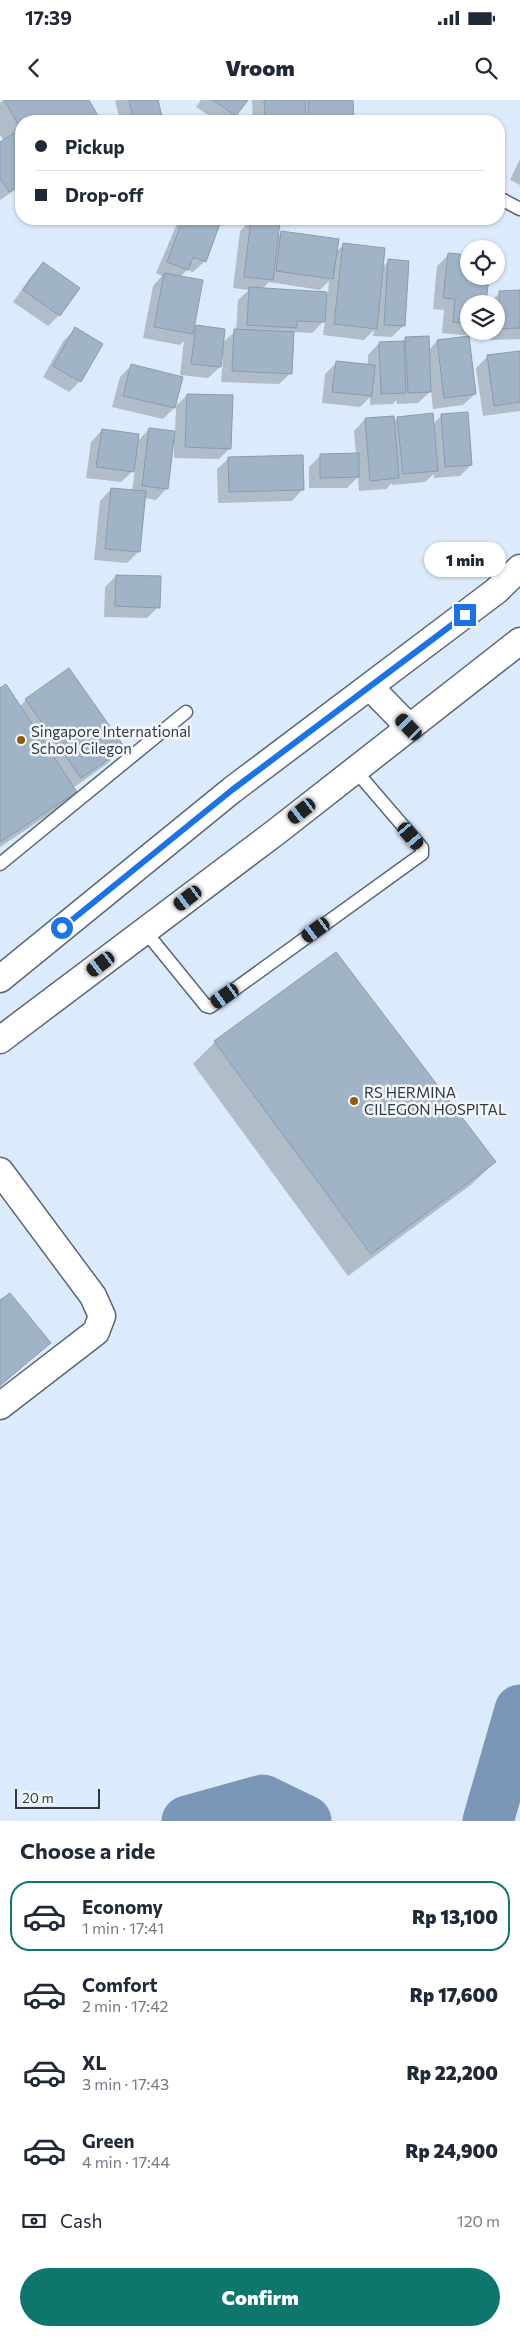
<!DOCTYPE html>
<html lang="en">
<head>
<meta charset="utf-8">
<style>
  :root { --surface:#fff; --page:#f6f6f7; --text:#1f2937; --muted:#747a83; --line:#e0e1e3; --accent:#0f766e }
  body { margin:0; font-family:Commissioner,sans-serif; background:var(--page); color:var(--text); height:100vh; display:flex; flex-direction:column; font-size:19px; white-space:nowrap }
  * { box-sizing:border-box; margin:0 }
  p { font-size:16px; color:var(--muted) }
  .icon { flex:none; width:28px; height:28px; fill:none; stroke:currentColor; stroke-width:2; stroke-linecap:round; stroke-linejoin:round }
  .map { position:relative; height:1721px; overflow:hidden }
  .drawer { display:flex; flex-direction:column; background:var(--surface); flex:1 }
  .drawer>* { flex:none }
  .banner { position:absolute; left:15px; top:15px; width:490px; height:110px; border-radius:20px; box-shadow:0 1px 4px #0004; display:grid; align-content:center; height:110px; padding:0 20px; background:var(--surface) }
  .fabs { position:absolute; left:460px; top:140px; display:grid; gap:10px }
  .fabs a { display:grid; place-items:center; width:45px; height:45px; border-radius:50%; background:var(--surface); box-shadow:0 1px 4px #0004; font-size:25px }
  .scale { position:absolute; left:15px; bottom:12px; width:85px; box-sizing:border-box; padding-left:5px; border:2px solid #323942; border-top:0; font-size:14px; line-height:18px; white-space:nowrap; color:#323942; -webkit-text-stroke:4px #f3f7fb; paint-order:stroke }
  .end { position:absolute; width:22px; height:22px; margin:-11px; border:6px solid #1a73e8; background:#fff; box-shadow:0 0 0 2px #fff }
  .from { border-radius:50% }
  .bubble { position:absolute; height:35px; border-radius:18px; background:var(--surface); box-shadow:0 1px 4px #0004; font-size:16px; font-weight:800; line-height:35px; text-align:center }
  .car { position:absolute; width:15px; height:30px; margin:-15px -8px; border-radius:6px; box-shadow:0 0 4px 1px #0007; background:linear-gradient(#222 24%,#8ab4d8 0 40%,#222 0 76%,#8ab4d8 0 86%,#222 0) }
  .banner b { display:flex; align-items:center; gap:18px; height:48px; font-size:19px }
  .banner b+b { border-top:1px solid var(--line) }
  .banner i { width:12px; height:12px; background:var(--text) }
  ul { padding:0; list-style:none }
  li { display:flex; align-items:center; gap:15px; height:70px; margin:0 10px 8px; padding:0 10px; border:2px solid transparent; border-radius:20px }
  li div { flex:1 }
  li b { display:block; font-size:19px }
  li em { font-style:normal; font-weight:800 }
  li.current { border-color:var(--accent) }
  li>.icon { width:45px; height:45px; stroke-width:1.5 }
  h2 { padding:0 20px; font-size:22px; line-height:60px }
  .pay { display:flex; align-items:center; gap:12px; height:55px; padding:0 20px; font-size:19px }
  .pay p { margin-inline-start:auto }
  .primary-button { display:flex; gap:10px; margin-top:auto; padding:10px 20px }
  .primary-button a { flex:1; height:58px; border-radius:30px; background:var(--accent); color:#fff; font-size:20px; font-weight:800; line-height:58px; text-align:center }
  .status { display:flex; justify-content:space-between; align-items:center; height:35px; padding:0 25px; background:var(--surface); direction:ltr }
  .status svg { height:14px; fill:currentColor }
  header { display:flex; justify-content:space-between; align-items:center; height:65px; padding:0 20px; background:var(--surface); font-size:22px; font-weight:800 }
  .map>svg:first-child { display:block }
  .shadow { fill:#0003; fill-rule:evenodd }
  .lines { fill:none; stroke-linecap:round; stroke-linejoin:round }
  .river { stroke:#7b97b7; stroke-width:51 }
  .building { fill:#a1b3c6; stroke:#8a9bae }
  .lane-casing { stroke:#586779; stroke-width:15 }
  .street-casing { stroke:#586779; stroke-width:29 }
  .lane { stroke:#fff; stroke-width:12 }
  .street { stroke:#fff; stroke-width:26 }
  .route { stroke:#1a73e8; stroke-width:6 }
  .poi-dot { fill:#8f5d0a; stroke:#f3f7fb; stroke-width:2 }
  .labels { text-anchor:middle; dominant-baseline:central; stroke-width:5; stroke-linejoin:round; paint-order:stroke }
  .poi-label { font-size:15px; fill:#323942; stroke:#f3f7fb; text-anchor:start }
</style>
</head>
<body>
<div class="status"><b>17:39</b><svg viewBox="0 0 49 12"><path d="M0 12V9h3v3zM5 12V6h3v6zM10 12V3h3v9zM15 12V0h3v12zM26 1h20v11H26zM47 4h2v5h-2z"/></svg></div>
<header><svg class="icon" aria-label="back" viewBox="0 0 24 24"><path d="M15 5l-7 7 7 7"/></svg>Vroom<svg class="icon" aria-label="search" viewBox="0 0 24 24"><circle cx="10" cy="10" r="6"/><path d="M15 15l6 6"/></svg></header>
<div class="map">
<svg width="520" height="1721" viewBox="0 0 520 1721">
  <rect width="100%" height="100%" fill="#dcebfb"/>
  <!-- shadow -->
  <path class="shadow" d="M3,0H87L100,21H21V86L0,100V44L4,41L0,35V3Z
    M115,0H156L162,21H120Z
    M201,0H246L229,21H217L196,7Z
    M252,0H352L353,20L253,21Z
    M520,59V85L510,80Z
    M61,119H73L64,124Z
    M101,119H110L103,123Z
    M179,119H218L205,161L193,172L187,170L180,177L192,230L196,227L222,243L236,231L238,200L249,190L233,188L240,131L252,119L277,137L282,132L336,152L343,145L382,167L389,161L403,226L392,237L373,236L374,230L364,240L323,235L325,220L312,233L293,232L291,273L279,284L221,282L223,259H220V267L208,278L180,275L184,241L180,245L143,238L153,186L162,176L156,173ZM329,181L328,194L262,189L269,182L320,190Z
    M449,154L469,176V231H476L471,236L442,233L444,210L433,209L437,166Z
    M43,164L59,215L48,226L13,202L32,175Z
    M500,192H520V239L490,240L489,231H496V204H489Z
    M76,229L80,281L69,292L43,277L64,240Z
    M406,238L428,251L437,241L475,294L463,305L433,309L431,291L418,303L397,304L396,300L393,304L370,305V297L360,307L322,303L325,274L336,263L368,265V255L379,243H401Z
    M520,252V311L483,316L476,268L488,256Z
    M131,266L181,278L174,308L163,319L112,307L120,277Z
    M187,295L230,348L219,359L174,358V345L172,344L167,388L156,400L144,398L139,451L127,463L94,460L100,401L111,389L132,391L135,369L121,382L86,378L91,342L102,330L137,342L149,329L175,332L176,306Z
    M442,315L471,365L460,376L434,378V374L425,382L392,385V383L386,389L359,391L358,377L347,388H309V367L321,355H356L354,331L365,319L393,323L398,318L432,325Z
    M229,358L303,389L292,401L218,403L217,369Z
    M116,476L158,507L147,518L104,517L105,487Z
    M0,589L19,607L26,600L123,648L108,663L73,688L76,692L60,707L0,747Z
    M215,942L495,1062L472,1084L348,1176L193,964Z
    M0,1202L49,1243L0,1287Z"/>
  <g class="lines">
    <!-- river -->
    <path class="river" d="M187,1721L263,1700L306,1721
      M488,1721L520,1610"/>
  </g>
  <!-- building -->
  <path class="building" d="M4,0H89L101,21H21V29Z
    M129,0H158L163,21H134Z
    M213,0H248L236,16Z
    M264,0H305L306,17L265,19Z
    M308,0H353L354,20L309,21Z
    M14,33L21,44V84L9,92L0,78V42Z
    M183,119H214L221,121L206,162L193,157L188,170L167,162Z
    M251,119L280,122L273,180L244,177Z
    M281,131L339,139L333,179L276,171Z
    M343,143L385,148L377,229L334,224Z
    M448,153L469,155V176H489L486,204H469V224L453,222L455,199L443,198Z
    M388,159L409,161L405,226L384,225Z
    M43,162L80,188L60,216L23,190Z
    M164,173L203,180L193,234L154,227Z
    M249,187L327,192L325,222L297,221V228L247,225Z
    M520,190V228L500,229L499,191Z
    M196,225L225,229L221,267L191,264Z
    M75,227L103,244L81,282L53,266Z
    M234,229L294,232L292,274L232,271Z
    M429,236L431,292L408,293L405,237Z
    M469,236L476,294L444,298L437,240Z
    M404,241L406,293L381,294L379,242Z
    M520,251V302L494,306L487,255Z
    M336,261L375,265L372,296L332,292Z
    M131,264L183,277L175,308L123,296Z
    M187,294L233,295L231,349L185,347Z
    M468,312L472,365L445,367L441,314Z
    M433,313L438,371L403,374L397,317Z
    M394,316L399,378L370,381L365,318Z
    M149,328L175,331L168,389L142,386Z
    M102,329L139,334L134,372L96,367Z
    M359,353V377L320,378V354Z
    M303,355L304,390L229,392L228,357Z
    M111,388L146,391L140,452L105,449Z
    M116,475L161,476L160,508L115,506Z
    M69,568L125,648L81,678L25,599Z
    M6,584L77,692L0,742V588Z
    M336,852L496,1062L371,1154L214,941Z
    M10,1193L51,1243L0,1285V1200Z"/>
  <g class="lines">
    <defs>
      <path id="lane" d="M499,98L520,109
        M0,764L186,612
        M145,831L206,906L210,907L422,754V748L355,670"/>
      <path id="street" d="M370,587L409,627
        M0,879L232,690L496,491L520,468
        M0,940L276,732L520,541
        M0,1071L93,1196L102,1216L96,1232L0,1306"/>
    </defs>
    <!-- lane casing -->
    <use href="#lane" class="lane-casing"/>
    <!-- street casing -->
    <use href="#street" class="street-casing"/>
    <!-- lane -->
    <use href="#lane" class="lane"/>
    <!-- street -->
    <use href="#street" class="street"/>
  </g>
  <g class="lines">
    <!-- route -->
    <path class="route" d="M62,828L232,690L465,515"/>
  </g>
  <!-- markers -->
  <g class="poi-dot">
    <circle cx="21" cy="640" r="5"/>
    <circle cx="354" cy="1001" r="5"/>
  </g>
  <g class="labels">
    <!-- poi labels -->
    <g class="poi-label">
      <text x="31" y="631">Singapore International<tspan x="31" dy="17">School Cilegon</tspan></text>
      <text x="364" y="992">RS HERMINA<tspan x="364" dy="17">CILEGON HOSPITAL</tspan></text>
    </g>
  </g>
</svg>
<div class="fabs">
<a><svg class="icon" aria-label="locate" viewBox="0 0 24 24"><circle cx="12" cy="12" r="6"/><path d="M12 2v4M12 18v4M2 12h4M18 12h4"/></svg></a>
<a><svg class="icon" aria-label="layers" viewBox="0 0 24 24"><path d="M12 4l9 5-9 5-9-5zM3 14l9 5 9-5"/></svg></a>
</div>
<div class="scale">20 m</div>
<i class="end from" style="left:62px;top:828px"></i>
<i class="end" style="left:465px;top:515px"></i>
<div class="bubble" style="left:424px;top:442px;width:82px">1 min</div>
<i class="car" style="left:409px;top:627px;rotate:316deg"></i>
<i class="car" style="left:302px;top:711px;rotate:232deg"></i>
<i class="car" style="left:411px;top:736px;rotate:140deg"></i>
<i class="car" style="left:188px;top:798px;rotate:233deg"></i>
<i class="car" style="left:316px;top:830px;rotate:234deg"></i>
<i class="car" style="left:101px;top:864px;rotate:233deg"></i>
<i class="car" style="left:225px;top:896px;rotate:235deg"></i>
<div class="banner">
<b><i class="from"></i>Pickup</b>
<b><i></i>Drop-off</b>
</div>
</div>
<section class="drawer">
<h2>Choose a ride</h2>
<ul>
<li class="current"><svg class="icon" aria-label="car" viewBox="0 0 24 24"><path d="M5 17H2v-5l4-1 3-4h7l3 4 3 1v5h-3M9 17h6M6 11h13"/><circle cx="7" cy="17" r="2"/><circle cx="17" cy="17" r="2"/></svg><div><b>Economy</b><p>1 min · 17:41</p></div><em>Rp 13,100</em></li>
<li><svg class="icon" aria-label="car" viewBox="0 0 24 24"><path d="M5 17H2v-5l4-1 3-4h7l3 4 3 1v5h-3M9 17h6M6 11h13"/><circle cx="7" cy="17" r="2"/><circle cx="17" cy="17" r="2"/></svg><div><b>Comfort</b><p>2 min · 17:42</p></div><em>Rp 17,600</em></li>
<li><svg class="icon" aria-label="car" viewBox="0 0 24 24"><path d="M5 17H2v-5l4-1 3-4h7l3 4 3 1v5h-3M9 17h6M6 11h13"/><circle cx="7" cy="17" r="2"/><circle cx="17" cy="17" r="2"/></svg><div><b>XL</b><p>3 min · 17:43</p></div><em>Rp 22,200</em></li>
<li><svg class="icon" aria-label="car" viewBox="0 0 24 24"><path d="M5 17H2v-5l4-1 3-4h7l3 4 3 1v5h-3M9 17h6M6 11h13"/><circle cx="7" cy="17" r="2"/><circle cx="17" cy="17" r="2"/></svg><div><b>Green</b><p>4 min · 17:44</p></div><em>Rp 24,900</em></li>
</ul>
<div class="pay"><svg class="icon" aria-label="cash" viewBox="0 0 24 24"><path d="M3 7h18v10H3z"/><circle cx="12" cy="12" r="2"/></svg>Cash<p>120 m</p></div>
<div class="primary-button"><a>Confirm</a></div>
</section>
</body>
</html>
